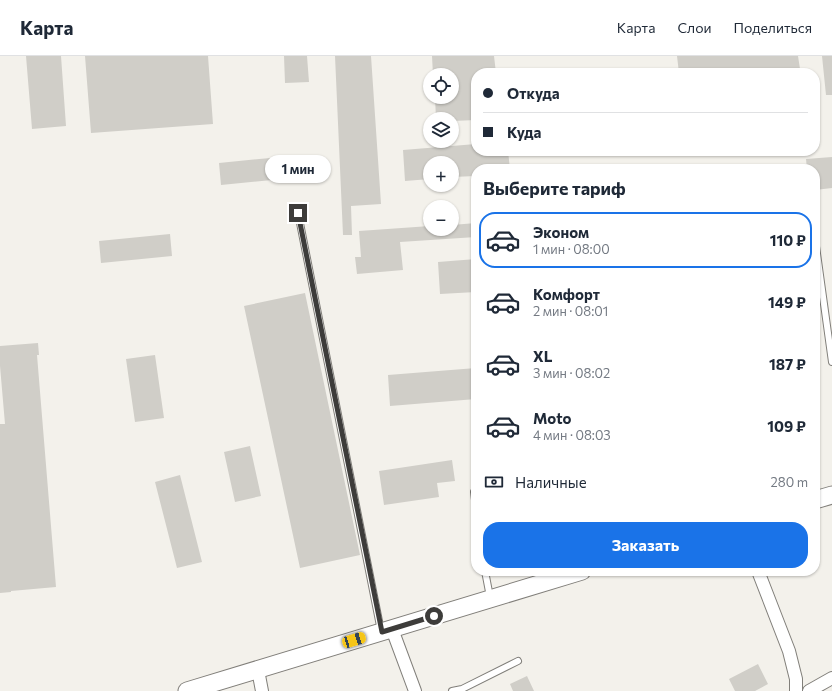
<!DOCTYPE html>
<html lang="ru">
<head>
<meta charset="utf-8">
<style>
  :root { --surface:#fff; --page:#f2f2f3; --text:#1f2937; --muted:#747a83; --line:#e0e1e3; --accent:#1a73e8 }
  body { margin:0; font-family:Commissioner,sans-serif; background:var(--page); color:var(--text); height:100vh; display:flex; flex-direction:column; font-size:15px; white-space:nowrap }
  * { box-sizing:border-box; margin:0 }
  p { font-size:13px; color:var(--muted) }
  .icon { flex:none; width:22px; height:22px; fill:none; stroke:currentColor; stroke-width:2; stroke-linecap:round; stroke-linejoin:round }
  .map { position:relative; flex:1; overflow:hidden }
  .side { position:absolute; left:471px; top:108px; width:349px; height:412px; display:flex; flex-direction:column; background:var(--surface); border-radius:16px; box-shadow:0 1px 3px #0004 }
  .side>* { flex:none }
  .hud { position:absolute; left:471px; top:12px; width:349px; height:88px; border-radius:16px; box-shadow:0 1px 3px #0004; display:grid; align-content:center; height:88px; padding:0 12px; background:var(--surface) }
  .controls { position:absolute; left:423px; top:12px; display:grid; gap:8px }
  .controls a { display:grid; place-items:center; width:36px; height:36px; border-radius:50%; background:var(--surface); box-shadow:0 1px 3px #0004; font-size:20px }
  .end { position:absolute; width:18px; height:18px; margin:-9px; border:5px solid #3d3c3a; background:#fff; box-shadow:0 0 0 2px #fff }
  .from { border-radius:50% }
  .bubble { position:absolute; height:28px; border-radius:14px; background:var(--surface); box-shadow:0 1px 3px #0004; font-size:13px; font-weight:700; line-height:28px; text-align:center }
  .car { position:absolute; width:12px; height:24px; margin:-12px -6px; border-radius:5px; box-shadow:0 0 3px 1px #0007; background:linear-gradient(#f5c518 24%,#345 0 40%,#f5c518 0 76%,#345 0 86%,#f5c518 0) }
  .hud b { display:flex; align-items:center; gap:14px; height:38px; font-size:15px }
  .hud b+b { border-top:1px solid var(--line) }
  .hud i { width:10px; height:10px; background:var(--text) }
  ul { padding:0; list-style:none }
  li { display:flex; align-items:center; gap:12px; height:56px; margin:0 8px 6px; padding:0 4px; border:2px solid transparent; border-radius:16px }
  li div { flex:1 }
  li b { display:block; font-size:15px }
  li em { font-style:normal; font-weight:700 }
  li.active { border-color:var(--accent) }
  li>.icon { width:36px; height:36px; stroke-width:1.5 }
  h2 { padding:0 12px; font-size:18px; line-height:48px }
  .pay { display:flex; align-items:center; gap:10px; height:44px; padding:0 12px; font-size:15px }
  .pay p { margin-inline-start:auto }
  .action { display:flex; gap:8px; margin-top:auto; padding:8px 12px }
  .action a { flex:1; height:46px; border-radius:16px; background:var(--accent); color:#fff; font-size:16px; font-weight:700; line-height:46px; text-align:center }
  header { display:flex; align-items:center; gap:24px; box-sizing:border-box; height:56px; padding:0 20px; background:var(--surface); border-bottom:1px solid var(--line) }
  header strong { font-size:19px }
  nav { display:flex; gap:22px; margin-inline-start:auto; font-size:14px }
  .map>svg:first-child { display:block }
  .building { fill:#d0cec8 }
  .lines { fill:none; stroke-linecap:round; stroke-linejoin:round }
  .lane-casing { stroke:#817f7a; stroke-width:8 }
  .street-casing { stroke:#817f7a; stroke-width:14 }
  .secondary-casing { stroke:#817f7a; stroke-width:19 }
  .lane { stroke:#fff; stroke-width:6 }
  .street { stroke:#fff; stroke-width:12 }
  .secondary { stroke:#fff; stroke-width:17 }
  .route { stroke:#3d3c3a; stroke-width:5 }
</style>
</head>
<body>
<header>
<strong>Карта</strong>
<nav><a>Карта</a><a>Слои</a><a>Поделиться</a></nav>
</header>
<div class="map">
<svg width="832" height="635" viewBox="0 0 832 635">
  <rect width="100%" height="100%" fill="#f3f1eb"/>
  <!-- building -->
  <path class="building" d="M26,0H61L66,70L32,73Z
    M85,0H208L213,68L91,77Z
    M284,0H307L309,26L285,27Z
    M335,0H371L381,148L351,150L352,179H343Z
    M432,0H494L496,17H476V64L452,65V63H436L435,41H452V19H433Z
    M677,0H798L800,13L763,17H679Z
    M822,0H832V39H826Z
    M476,88V95H508L510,113H476V120L452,121V107H430V123L405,125L403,94Z
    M832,101V132L815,134V113H807L806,103Z
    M270,102L272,124L221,129L219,107Z
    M476,167V181L400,186L403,214L357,218L355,201H361L359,175L430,170V173H452V169Z
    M170,178L172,200L101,207L99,185Z
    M476,203V236L440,238L438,206Z
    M305,237L360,499L300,512L244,250Z
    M38,287L39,299H37L56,531L11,535V536L0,537V368H5L0,310V290Z
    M155,299L164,362L135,366L126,303Z
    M476,312V343L390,350L388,319Z
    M250,390L261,440L235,446L224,396Z
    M452,404L455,425L437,427L439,441L384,449L379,415Z
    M180,419L202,506L177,512L155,426Z
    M758,608L768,628L755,635H735L729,623Z
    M527,620L534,635H513L510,628Z"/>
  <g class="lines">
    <defs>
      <path id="lane" d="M298,157L381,575
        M815,183L832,306
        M474,436L476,452
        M485,515L490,541
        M452,635L462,633L518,605"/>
      <path id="street" d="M758,515L789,595L796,623V635
        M392,573L415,635
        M258,614L262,635
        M809,635L832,622"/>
      <path id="secondary" d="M815,444L832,439
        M187,635L582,515"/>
    </defs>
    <!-- lane casing -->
    <use href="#lane" class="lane-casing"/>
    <!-- street casing -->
    <use href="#street" class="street-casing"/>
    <!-- secondary casing -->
    <use href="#secondary" class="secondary-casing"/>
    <!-- lane -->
    <use href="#lane" class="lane"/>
    <!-- street -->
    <use href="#street" class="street"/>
    <!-- secondary -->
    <use href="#secondary" class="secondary"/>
  </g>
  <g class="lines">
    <!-- route -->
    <path class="route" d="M298,157L382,576L434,560"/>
  </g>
</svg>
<div class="controls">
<a><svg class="icon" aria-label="locate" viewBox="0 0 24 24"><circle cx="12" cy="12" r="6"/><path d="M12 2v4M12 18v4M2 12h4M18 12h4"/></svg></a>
<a><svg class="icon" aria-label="layers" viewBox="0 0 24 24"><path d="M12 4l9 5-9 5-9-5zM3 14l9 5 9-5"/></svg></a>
<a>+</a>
<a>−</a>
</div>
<i class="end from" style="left:434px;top:560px"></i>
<i class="end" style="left:298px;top:157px"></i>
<div class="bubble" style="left:265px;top:99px;width:66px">1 мин</div>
<i class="car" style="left:354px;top:584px;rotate:73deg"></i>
<div class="hud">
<b><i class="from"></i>Откуда</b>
<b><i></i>Куда</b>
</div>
<section class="side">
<h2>Выберите тариф</h2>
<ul>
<li class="active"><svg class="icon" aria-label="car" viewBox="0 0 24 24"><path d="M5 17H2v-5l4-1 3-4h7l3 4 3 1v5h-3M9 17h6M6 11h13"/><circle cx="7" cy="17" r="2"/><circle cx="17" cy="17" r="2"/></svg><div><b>Эконом</b><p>1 мин · 08:00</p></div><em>110 ₽</em></li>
<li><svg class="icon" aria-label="car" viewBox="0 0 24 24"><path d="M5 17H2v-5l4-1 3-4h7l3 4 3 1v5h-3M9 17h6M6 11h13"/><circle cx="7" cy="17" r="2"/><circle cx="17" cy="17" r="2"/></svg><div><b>Комфорт</b><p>2 мин · 08:01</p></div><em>149 ₽</em></li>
<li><svg class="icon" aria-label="car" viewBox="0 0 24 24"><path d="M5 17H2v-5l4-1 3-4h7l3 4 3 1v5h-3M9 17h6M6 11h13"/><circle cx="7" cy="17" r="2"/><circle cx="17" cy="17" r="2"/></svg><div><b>XL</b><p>3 мин · 08:02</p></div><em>187 ₽</em></li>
<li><svg class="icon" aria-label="car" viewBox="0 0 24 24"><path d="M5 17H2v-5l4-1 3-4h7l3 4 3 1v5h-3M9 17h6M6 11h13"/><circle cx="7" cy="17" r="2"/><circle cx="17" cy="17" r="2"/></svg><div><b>Moto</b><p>4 мин · 08:03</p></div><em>109 ₽</em></li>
</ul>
<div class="pay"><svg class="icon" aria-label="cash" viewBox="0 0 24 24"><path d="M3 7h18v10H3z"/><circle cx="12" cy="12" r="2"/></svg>Наличные<p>280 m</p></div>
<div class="action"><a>Заказать</a></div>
</section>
</div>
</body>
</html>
